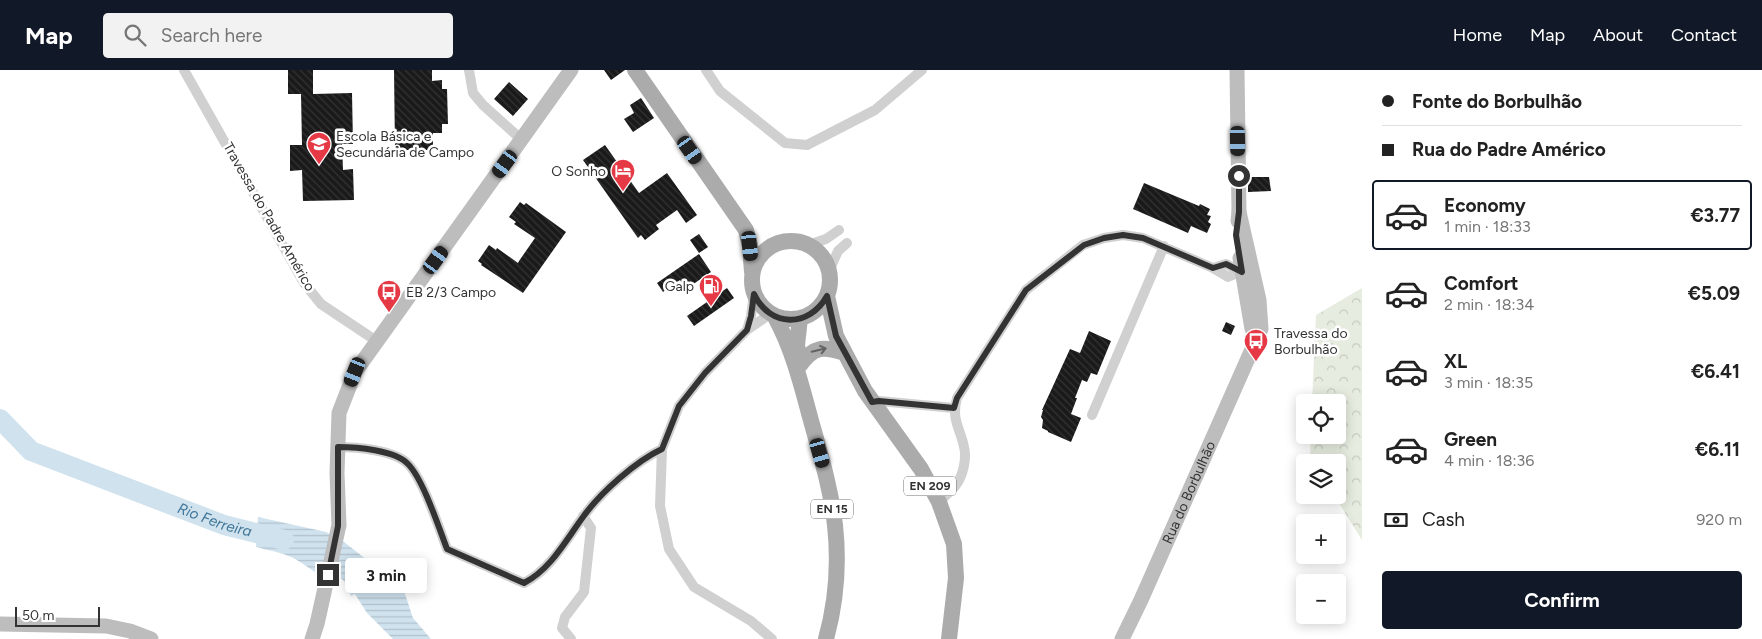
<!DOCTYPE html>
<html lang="en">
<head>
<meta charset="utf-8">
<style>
  :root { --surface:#fff; --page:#f2f2f2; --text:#222; --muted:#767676; --line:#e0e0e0; --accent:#111827 }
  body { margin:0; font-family:Figtree,sans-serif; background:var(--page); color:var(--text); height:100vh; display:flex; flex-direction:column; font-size:19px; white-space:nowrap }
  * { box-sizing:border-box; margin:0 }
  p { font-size:16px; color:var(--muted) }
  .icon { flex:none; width:28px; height:28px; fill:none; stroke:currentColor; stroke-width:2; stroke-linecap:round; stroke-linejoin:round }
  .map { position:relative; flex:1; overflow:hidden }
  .sheet { display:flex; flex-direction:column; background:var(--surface); width:400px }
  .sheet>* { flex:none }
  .banner { display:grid; align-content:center; height:110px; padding:0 20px; background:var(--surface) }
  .tools { position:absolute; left:1296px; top:324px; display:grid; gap:10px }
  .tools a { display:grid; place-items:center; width:50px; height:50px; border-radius:5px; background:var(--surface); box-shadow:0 2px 12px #0003; font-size:25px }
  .scale { position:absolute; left:15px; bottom:12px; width:85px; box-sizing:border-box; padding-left:5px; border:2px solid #333; border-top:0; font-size:14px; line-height:18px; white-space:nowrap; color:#333; -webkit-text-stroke:4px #fff; paint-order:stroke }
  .end { position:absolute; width:22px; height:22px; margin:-11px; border:6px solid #333; background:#fff; box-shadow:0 0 0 2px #fff }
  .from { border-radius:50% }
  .bubble { position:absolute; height:35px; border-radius:5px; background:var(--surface); box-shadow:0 2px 12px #0003; font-size:16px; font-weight:700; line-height:35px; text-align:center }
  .car { position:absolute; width:15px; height:30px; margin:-15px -8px; border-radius:6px; box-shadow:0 0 4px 1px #0007; background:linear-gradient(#222 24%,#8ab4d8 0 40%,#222 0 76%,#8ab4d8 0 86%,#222 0) }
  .banner b { display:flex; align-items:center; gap:18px; height:48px; font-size:19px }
  .banner b+b { border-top:1px solid var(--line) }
  .banner i { width:12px; height:12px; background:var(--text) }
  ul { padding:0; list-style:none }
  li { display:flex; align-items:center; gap:15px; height:70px; margin:0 10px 8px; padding:0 10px; border:2px solid transparent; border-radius:5px }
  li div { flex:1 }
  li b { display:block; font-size:19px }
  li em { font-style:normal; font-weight:700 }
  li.on { border-color:var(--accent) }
  li>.icon { width:45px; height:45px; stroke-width:1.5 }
  .pay { display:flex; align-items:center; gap:12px; height:55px; padding:0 20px; font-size:19px }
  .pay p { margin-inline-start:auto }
  .cta { display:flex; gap:10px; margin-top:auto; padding:10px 20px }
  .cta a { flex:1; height:58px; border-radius:5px; background:var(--accent); color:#fff; font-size:20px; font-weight:700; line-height:58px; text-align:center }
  header { display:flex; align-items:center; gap:30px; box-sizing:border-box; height:70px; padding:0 25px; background:var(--accent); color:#fff }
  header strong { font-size:24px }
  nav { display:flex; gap:28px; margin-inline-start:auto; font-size:18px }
  .search { width:350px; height:45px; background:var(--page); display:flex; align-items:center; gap:12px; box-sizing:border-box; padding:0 18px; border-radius:5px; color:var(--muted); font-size:19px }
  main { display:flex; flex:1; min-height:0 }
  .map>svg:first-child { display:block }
  .forest { fill:url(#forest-crowns) }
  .water { fill:url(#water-rules) }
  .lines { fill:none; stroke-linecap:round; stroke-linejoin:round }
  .river { stroke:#cfe2ee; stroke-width:20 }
  .building { fill:url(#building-back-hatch) }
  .street { stroke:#d0d0d0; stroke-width:10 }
  .secondary { stroke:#bdbdbd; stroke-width:15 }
  .primary { stroke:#ababab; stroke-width:16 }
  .oneway { stroke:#636363 }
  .route { stroke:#333; stroke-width:6 }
  .labels { text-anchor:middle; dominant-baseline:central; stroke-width:5; stroke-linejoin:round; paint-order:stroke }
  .shield { fill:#fff; stroke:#707070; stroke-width:1 }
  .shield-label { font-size:12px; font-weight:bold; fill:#333 }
  .poi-label { font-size:14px; fill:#333; stroke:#fff; text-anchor:start }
  .street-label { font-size:14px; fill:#333; stroke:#fff }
  .water-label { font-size:15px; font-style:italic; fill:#3f7597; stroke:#fff }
</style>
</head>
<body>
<header>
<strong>Map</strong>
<div class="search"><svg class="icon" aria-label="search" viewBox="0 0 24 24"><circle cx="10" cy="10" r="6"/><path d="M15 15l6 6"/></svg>Search here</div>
<nav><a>Home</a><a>Map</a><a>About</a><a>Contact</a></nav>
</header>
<main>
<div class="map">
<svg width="1362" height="569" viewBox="0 0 1362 569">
  <defs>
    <pattern id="forest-crowns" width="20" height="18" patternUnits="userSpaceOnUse" patternTransform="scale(1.25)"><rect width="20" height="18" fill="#e6ecdf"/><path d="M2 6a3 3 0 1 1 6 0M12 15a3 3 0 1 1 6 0" fill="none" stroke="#c6cbc0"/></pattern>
    <pattern id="water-rules" width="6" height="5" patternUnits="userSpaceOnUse" patternTransform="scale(1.25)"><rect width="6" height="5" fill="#cfe2ee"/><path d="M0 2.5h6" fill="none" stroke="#b2c2cd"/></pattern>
    <pattern id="building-back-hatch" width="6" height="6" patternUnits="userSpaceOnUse" patternTransform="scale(1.25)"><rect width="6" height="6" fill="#1a1a1a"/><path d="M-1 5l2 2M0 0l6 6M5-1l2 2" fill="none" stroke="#333"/></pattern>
  </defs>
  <rect width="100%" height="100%" fill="#fff"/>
  <!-- forest -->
  <path class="forest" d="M1362,218V470L1334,425H1338V392H1314L1310,386L1311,365H1338V332H1312L1316,245Z"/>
  <!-- water -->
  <path class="water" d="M258,447L326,462L344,472L403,518L413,548L431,569H393L367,543L355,524L351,526L346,518L348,515L342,509C323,513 307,494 291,487C280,482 267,480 256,477Z"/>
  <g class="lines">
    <!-- river -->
    <path class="river" id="s1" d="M0,349L31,381L224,455L284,470"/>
  </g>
  <!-- building -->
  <path class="building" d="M288,0H313V24L352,23L353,74H342L343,100L353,99L354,130L303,131L302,100L290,101V75H302L301,24H288Z
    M394,0H432V11L442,10V19H447L448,54H442V63H433V80H395Z
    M604,0H625L611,10Z
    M509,12L528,29L513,46L494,29Z
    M641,28L654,48L633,62L624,49L634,43L630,35Z
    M605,75L639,123L667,103L697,145L686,153L677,140L656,155L659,159L645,170L641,165L638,168L583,90Z
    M1248,107H1269L1271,121L1248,122Z
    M1144,113L1199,136L1200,134L1210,139L1207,145L1211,146L1208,152L1211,154L1207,163L1191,156L1188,163L1133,139Z
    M520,132L524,135L526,133L566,162L523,223L481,195L482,194L478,191L489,175L496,180L497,178L518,193L519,191L535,168L514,154L516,152L509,147Z
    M699,164L708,177L699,183L690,170Z
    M699,184L711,202L686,219L680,210L663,222L657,213Z
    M727,218L734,228L694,256L687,246Z
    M1226,252L1235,256L1231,265L1222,261Z
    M1089,261L1111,271L1097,305L1091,303L1087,312L1082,310L1075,328H1077L1071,344L1081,348L1071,372L1048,362V361L1042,358L1043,350L1041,347L1043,340H1042L1070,279L1080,283Z"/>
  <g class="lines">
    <!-- street -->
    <path class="street" d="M184,0L304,213L321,234L378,272
      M469,0L473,23L483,35L522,70
      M706,0L720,21L785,73L807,75L875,40L922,0
      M808,175L826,169L839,160
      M1213,198L1226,194L1242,202
      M829,201L838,181L847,173
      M770,244L747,260L705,303L679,336L662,379L660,436L669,479L694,517L751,551L772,569
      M747,260L751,246L754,224
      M872,332L879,331L954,338
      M1092,345L1164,176
      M337,377C356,377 395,380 408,394C423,409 439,458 447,479L524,513C551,499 566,470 583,447C600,423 636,391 662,379
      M939,432C945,426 951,421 956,415C963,406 967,388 964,377C960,357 951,350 957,328L1026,220L1083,175L1104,168L1123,165L1143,168L1213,198L1228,207L1247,199
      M571,569L562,558L565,547L584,522L591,458L583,446"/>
    <!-- secondary -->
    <g class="secondary">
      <path d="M1237,0L1239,142L1238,151"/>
      <path d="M1240,188L1252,259"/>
      <path d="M0,554L106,556L130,561L151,569"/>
      <path d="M312,569L317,554L339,455L337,403L339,343L355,302L571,0"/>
      <path id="s2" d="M1122,569L1141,530L1261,259L1259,230L1239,142"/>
    </g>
    <!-- primary -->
    <path class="primary" d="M635,0L746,160L750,176L752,202
      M752 210a39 39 0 1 1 78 0a39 39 0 1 1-78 0Z
      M827,226L836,266L865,321L921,399L939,432L954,474L956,508L949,569
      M775,247C792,278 801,313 810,347C820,383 831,419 835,455C839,492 836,533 826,569
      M799,288L797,275L800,248
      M800,295C814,276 823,276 845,283"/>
  </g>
  <!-- one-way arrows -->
  <defs><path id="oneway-shaft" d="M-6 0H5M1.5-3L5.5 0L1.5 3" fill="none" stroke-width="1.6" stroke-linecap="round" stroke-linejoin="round" transform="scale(1.25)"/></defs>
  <use class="oneway" href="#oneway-shaft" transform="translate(819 280) rotate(-13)"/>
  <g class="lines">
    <!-- route -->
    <path class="route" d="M328,505L338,456V377C356,377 395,380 408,394C423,409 439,458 447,479L524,513C551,499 566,470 583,447C600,423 636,391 662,379L679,336L705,303L747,260L751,246L754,224C770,258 809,258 827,226L836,266L872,332L879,331L954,338L957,328L1026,220L1084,175L1104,168L1123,165L1143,168L1213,198L1226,194L1242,202L1236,165L1239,142V106"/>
  </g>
  <!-- icons -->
  <defs>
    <symbol id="school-pin" viewBox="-11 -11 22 30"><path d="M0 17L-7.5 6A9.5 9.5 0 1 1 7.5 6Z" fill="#e63946" stroke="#fff"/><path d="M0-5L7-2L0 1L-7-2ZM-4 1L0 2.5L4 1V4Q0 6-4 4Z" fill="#fff"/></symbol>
    <symbol id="hotel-pin" viewBox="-11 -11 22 30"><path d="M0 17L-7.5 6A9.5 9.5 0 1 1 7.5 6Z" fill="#e63946" stroke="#fff"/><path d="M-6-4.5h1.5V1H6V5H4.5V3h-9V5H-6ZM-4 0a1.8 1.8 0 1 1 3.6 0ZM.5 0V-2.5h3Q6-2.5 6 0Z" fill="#fff"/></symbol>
    <symbol id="fuel-pin" viewBox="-11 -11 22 30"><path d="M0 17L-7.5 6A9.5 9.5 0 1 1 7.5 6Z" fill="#e63946" stroke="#fff"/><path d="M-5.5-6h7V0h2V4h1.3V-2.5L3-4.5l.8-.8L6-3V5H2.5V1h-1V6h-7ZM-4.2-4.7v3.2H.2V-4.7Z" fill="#fff"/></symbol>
    <symbol id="bus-pin" viewBox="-11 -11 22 30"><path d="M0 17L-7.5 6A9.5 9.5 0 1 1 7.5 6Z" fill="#e63946" stroke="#fff"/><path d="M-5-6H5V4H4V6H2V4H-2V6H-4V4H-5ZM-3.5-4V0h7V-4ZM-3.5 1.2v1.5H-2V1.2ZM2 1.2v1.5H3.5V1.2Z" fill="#fff"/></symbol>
  </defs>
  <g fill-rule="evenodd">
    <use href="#school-pin" x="305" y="60" width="28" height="38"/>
    <use href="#hotel-pin" x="609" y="87" width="28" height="38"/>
    <use href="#fuel-pin" x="697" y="202" width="28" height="38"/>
    <use href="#bus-pin" x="375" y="208" width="28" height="38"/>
    <use href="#bus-pin" x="1242" y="257" width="28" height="38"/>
  </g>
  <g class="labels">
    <!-- shield labels -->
    <g class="shield">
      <rect x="904" y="406.5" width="52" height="19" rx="4"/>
      <rect x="811" y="429.5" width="42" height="19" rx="4"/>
    </g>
    <g class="shield-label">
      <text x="930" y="416">EN 209</text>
      <text x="832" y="439">EN 15</text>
    </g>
    <!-- poi labels -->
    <g class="poi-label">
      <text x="336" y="66">Escola Básica e<tspan x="336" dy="16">Secundária de Campo</tspan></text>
      <text x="606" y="101" text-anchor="end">O Sonho</text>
      <text x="694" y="216" text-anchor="end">Galp</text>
      <text x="406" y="222">EB 2/3 Campo</text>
      <text x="1274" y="263">Travessa do<tspan x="1274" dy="16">Borbulhão</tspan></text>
    </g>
    <!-- street labels -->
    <g class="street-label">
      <text transform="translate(269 147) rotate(60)">Travessa do Padre Américo</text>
      <text stroke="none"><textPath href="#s2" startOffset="161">Rua do Borbulhão</textPath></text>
    </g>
    <!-- water labels -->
    <g class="water-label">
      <text stroke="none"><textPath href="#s1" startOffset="241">Rio Ferreira</textPath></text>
    </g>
  </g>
</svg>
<div class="tools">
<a><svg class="icon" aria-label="locate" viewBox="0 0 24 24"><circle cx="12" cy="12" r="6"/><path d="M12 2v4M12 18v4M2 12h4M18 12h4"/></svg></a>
<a><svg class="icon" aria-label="layers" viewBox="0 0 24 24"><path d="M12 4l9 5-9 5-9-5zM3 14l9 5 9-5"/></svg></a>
<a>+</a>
<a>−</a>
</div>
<div class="scale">50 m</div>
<i class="end from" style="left:1239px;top:106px"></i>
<i class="end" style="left:328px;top:505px"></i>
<div class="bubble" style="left:345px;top:488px;width:82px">3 min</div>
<i class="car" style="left:1238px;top:71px;rotate:179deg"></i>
<i class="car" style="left:690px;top:80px;rotate:145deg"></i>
<i class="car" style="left:505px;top:94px;rotate:216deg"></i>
<i class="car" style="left:750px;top:176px;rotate:174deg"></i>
<i class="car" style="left:436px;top:190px;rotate:36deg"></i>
<i class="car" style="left:355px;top:302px;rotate:202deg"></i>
<i class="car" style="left:820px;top:383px;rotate:164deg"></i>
</div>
<section class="sheet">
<div class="banner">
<b><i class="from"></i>Fonte do Borbulhão</b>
<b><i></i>Rua do Padre Américo</b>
</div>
<ul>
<li class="on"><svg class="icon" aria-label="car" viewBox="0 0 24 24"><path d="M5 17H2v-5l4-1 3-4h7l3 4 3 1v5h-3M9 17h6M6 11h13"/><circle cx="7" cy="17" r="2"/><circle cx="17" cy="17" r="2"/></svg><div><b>Economy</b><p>1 min · 18:33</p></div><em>€3.77</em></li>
<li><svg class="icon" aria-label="car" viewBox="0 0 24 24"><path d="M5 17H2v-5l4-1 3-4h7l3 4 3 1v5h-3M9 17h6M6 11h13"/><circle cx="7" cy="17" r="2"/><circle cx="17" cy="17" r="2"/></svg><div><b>Comfort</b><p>2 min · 18:34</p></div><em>€5.09</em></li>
<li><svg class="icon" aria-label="car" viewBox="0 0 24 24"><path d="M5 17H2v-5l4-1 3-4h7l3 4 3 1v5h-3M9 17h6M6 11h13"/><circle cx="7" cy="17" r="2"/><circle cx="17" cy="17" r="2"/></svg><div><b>XL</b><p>3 min · 18:35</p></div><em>€6.41</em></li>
<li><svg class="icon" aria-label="car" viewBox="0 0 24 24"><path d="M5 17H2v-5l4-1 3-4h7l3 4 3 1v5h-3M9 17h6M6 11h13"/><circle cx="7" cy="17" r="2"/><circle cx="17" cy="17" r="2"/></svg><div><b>Green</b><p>4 min · 18:36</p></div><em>€6.11</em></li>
</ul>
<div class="pay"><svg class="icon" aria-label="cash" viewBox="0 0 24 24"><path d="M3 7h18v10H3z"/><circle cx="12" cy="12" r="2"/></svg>Cash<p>920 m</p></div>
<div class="cta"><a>Confirm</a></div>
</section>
</main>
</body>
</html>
